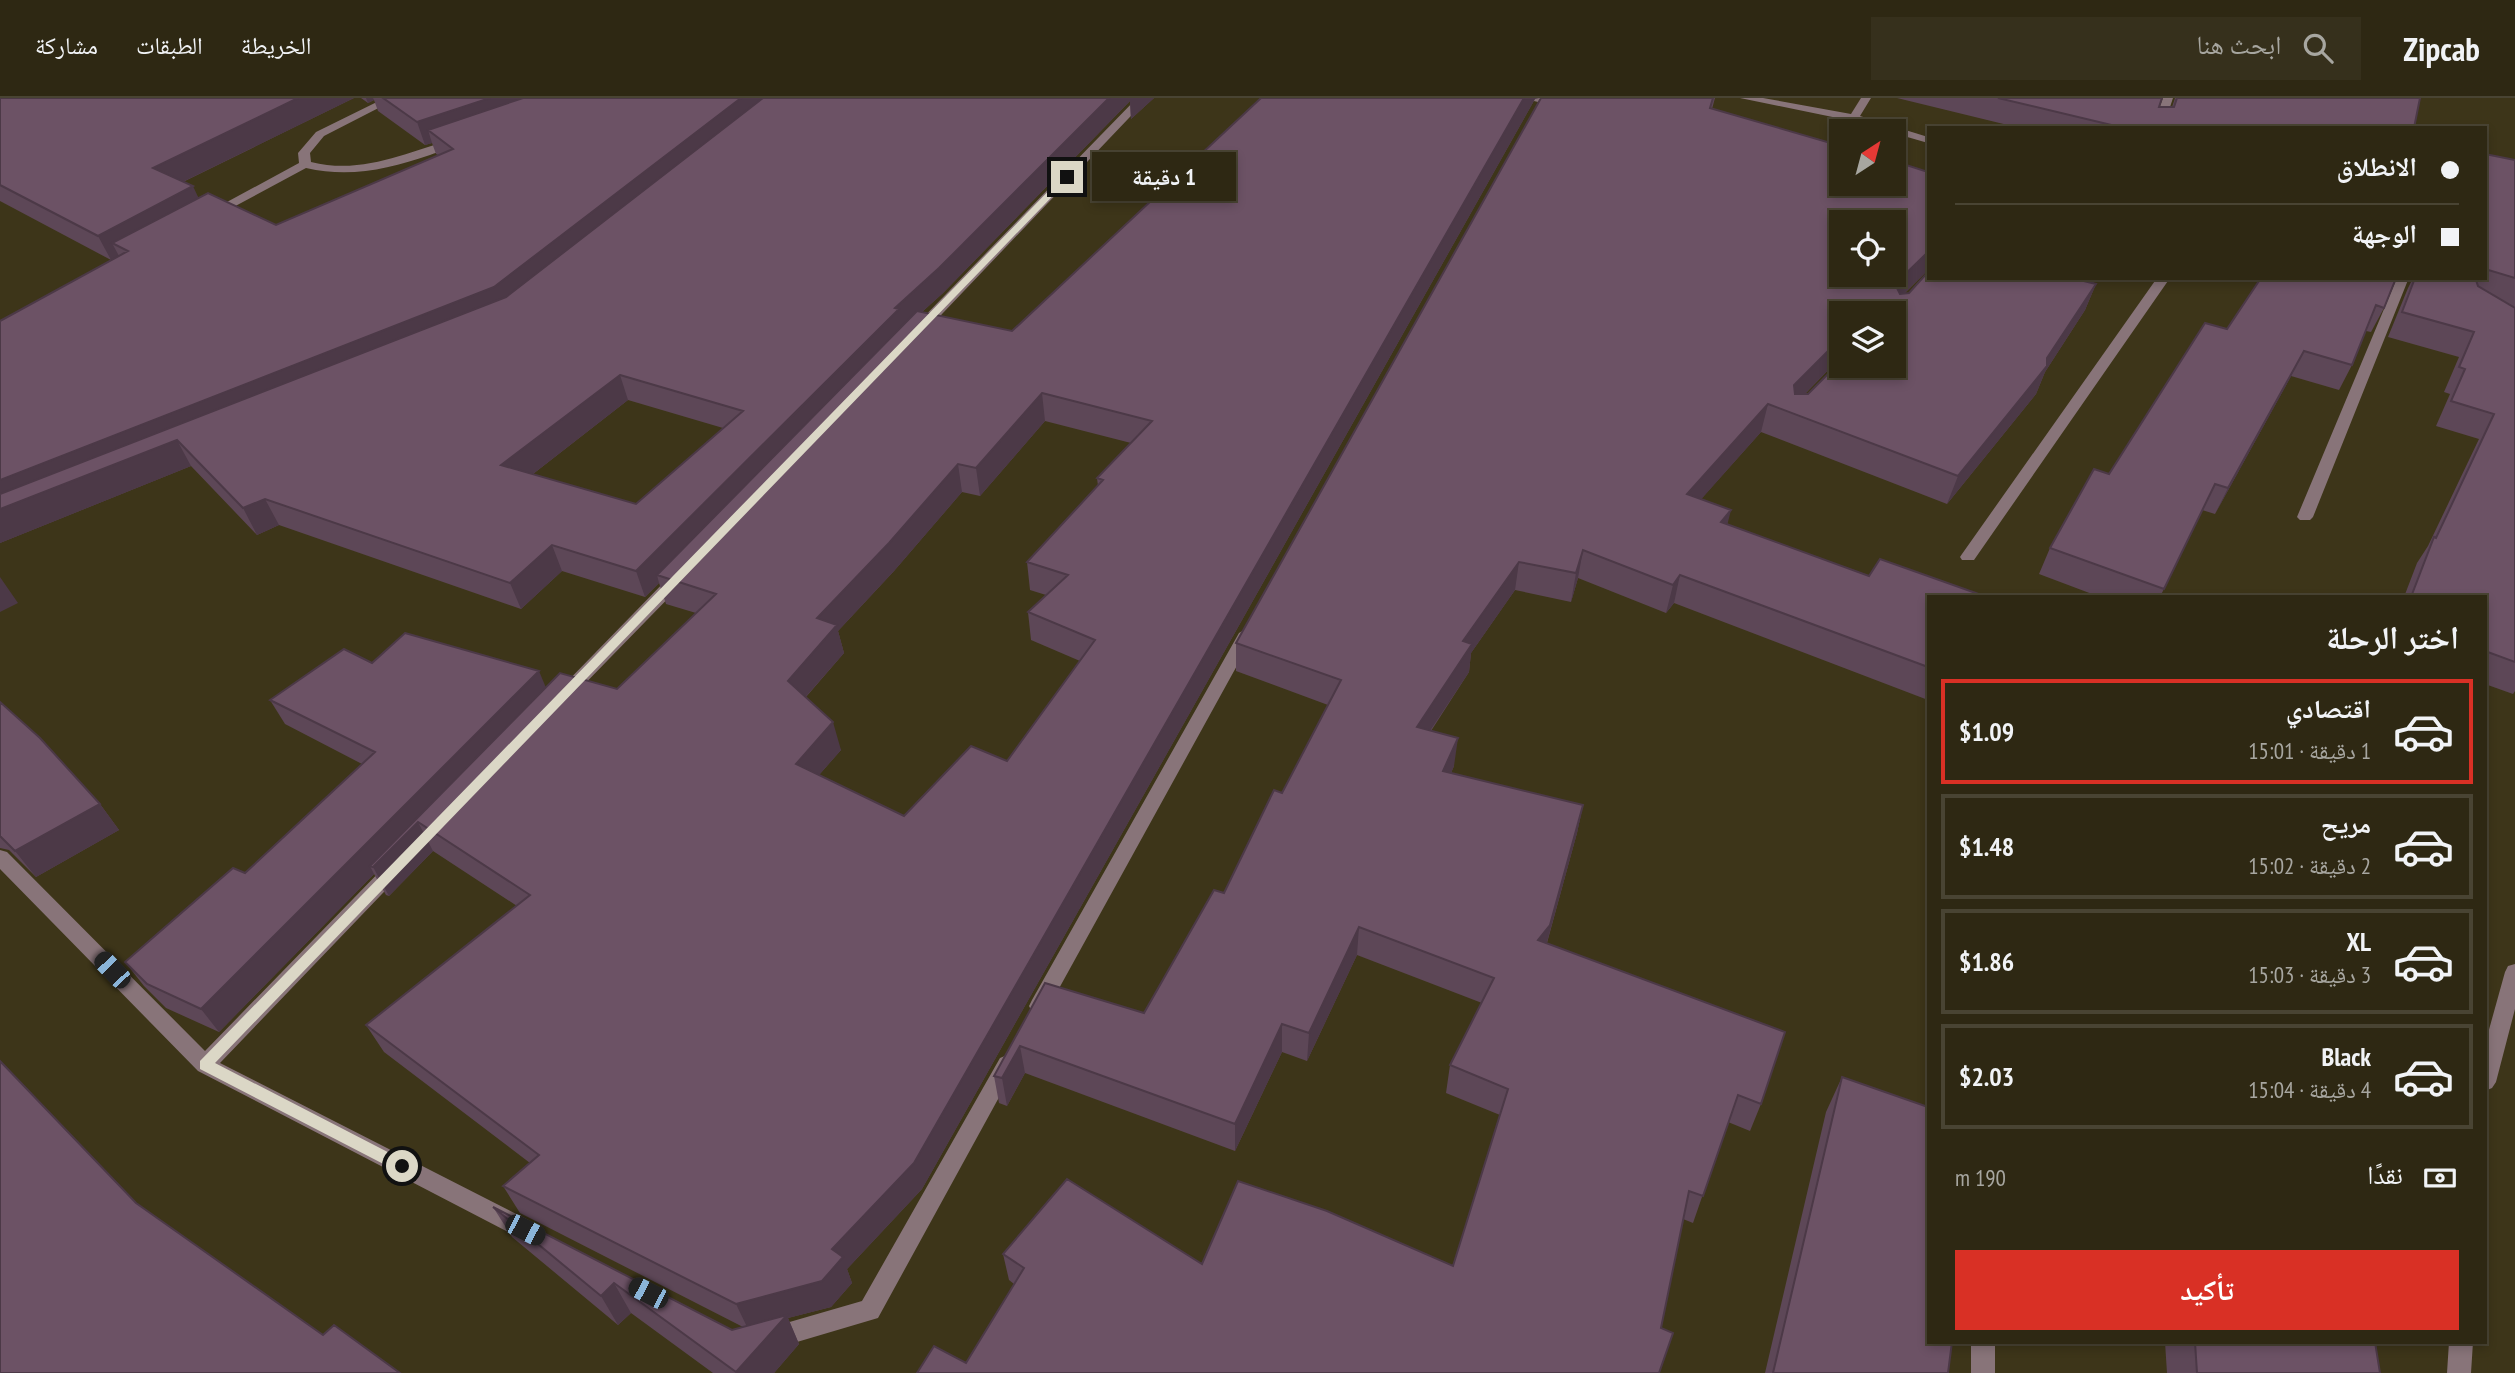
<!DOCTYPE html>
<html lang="ar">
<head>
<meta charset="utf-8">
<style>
  :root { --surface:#2e2813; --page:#36301c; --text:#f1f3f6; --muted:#a7a6a0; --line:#494433; --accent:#d93025 }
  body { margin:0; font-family:"PT Sans Narrow","Noto Naskh Arabic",sans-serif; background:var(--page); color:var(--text); direction:rtl; height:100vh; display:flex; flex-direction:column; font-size:26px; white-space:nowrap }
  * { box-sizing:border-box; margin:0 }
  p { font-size:23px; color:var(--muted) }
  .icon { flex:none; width:38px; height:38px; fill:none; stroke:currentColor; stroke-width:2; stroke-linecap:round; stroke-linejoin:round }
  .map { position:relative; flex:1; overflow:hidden; direction:ltr }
  .side { position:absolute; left:1927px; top:497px; width:560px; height:749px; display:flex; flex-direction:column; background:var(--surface); border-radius:0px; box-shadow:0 4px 10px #0003,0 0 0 2px var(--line); direction:rtl }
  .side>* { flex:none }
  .hud { position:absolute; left:1927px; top:28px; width:560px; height:154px; border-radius:0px; box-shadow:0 4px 10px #0003,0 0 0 2px var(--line); direction:rtl; display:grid; align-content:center; height:154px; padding:0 28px; background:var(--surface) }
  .needle { width:46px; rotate:36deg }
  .tools { position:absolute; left:1829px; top:21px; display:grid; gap:14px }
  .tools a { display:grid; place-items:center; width:77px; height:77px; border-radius:0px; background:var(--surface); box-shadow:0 4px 10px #0003,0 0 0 2px var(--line); font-size:35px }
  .end { position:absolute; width:32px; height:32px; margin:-16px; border:9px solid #dbd7c6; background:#111; box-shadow:0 0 0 4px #111 }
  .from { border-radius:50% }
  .bubble { position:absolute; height:49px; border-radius:0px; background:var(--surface); box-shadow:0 4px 10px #0003,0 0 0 2px var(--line); font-size:23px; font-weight:700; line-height:49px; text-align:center; direction:rtl }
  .car { position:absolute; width:21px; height:42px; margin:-21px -10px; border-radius:9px; box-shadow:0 0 5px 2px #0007; background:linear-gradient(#222 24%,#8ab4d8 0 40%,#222 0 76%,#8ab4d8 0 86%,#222 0) }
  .hud b { display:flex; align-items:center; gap:24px; height:66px; font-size:26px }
  .hud b+b { border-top:2px solid var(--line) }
  .hud i { width:18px; height:18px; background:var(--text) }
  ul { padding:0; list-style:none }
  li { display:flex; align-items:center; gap:21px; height:105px; margin:0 14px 10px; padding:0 14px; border:4px solid var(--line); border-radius:0px }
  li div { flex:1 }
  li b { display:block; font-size:26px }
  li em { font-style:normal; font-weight:700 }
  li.active { border-color:var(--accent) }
  li>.icon { width:63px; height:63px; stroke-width:1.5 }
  h2 { padding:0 28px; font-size:32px; line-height:84px }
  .pay { display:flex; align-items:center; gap:18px; height:77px; padding:0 28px; font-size:26px }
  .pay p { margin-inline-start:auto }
  .button { display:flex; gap:14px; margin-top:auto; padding:14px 28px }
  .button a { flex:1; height:80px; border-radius:0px; background:var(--accent); color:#fff; font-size:28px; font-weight:700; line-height:80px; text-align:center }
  header { display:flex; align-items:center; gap:42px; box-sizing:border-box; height:98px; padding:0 35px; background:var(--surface); border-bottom:2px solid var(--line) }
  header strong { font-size:33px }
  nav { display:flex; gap:38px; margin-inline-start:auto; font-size:24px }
  .search { width:490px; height:63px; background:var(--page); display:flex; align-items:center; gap:18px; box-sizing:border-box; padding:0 24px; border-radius:0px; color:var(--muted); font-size:26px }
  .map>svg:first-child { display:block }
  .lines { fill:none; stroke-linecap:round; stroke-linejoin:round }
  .minor { fill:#887479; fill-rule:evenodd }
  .wall { fill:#5d4757; fill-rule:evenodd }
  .shaded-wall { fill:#4c3947 }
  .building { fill:#6c5265; stroke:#4c3947; stroke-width:2; fill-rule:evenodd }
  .route { fill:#dbd7c6 }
</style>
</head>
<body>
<header>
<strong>Zipcab</strong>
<div class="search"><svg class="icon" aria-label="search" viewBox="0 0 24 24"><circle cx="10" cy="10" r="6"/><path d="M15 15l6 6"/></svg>ابحث هنا</div>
<nav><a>الخريطة</a><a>الطبقات</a><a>مشاركة</a></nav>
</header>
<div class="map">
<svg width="2515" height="1275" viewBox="0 0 2515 1275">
  <rect width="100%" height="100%" fill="#3d3519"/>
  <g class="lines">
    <!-- minor -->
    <path class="minor" d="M385,0H398L324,38L310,55L311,64C363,77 406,54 455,41L461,44C453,50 440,53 430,57C389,71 350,80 306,70L213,120L203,117L299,65L298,55L316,34Z
      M1137,0H1148L922,237H912V231Z
      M1522,0H1549L1542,5Z
      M1740,0H1763L1851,16L1861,0H1871L1860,18L1928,39V45L1852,23Z
      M2163,0H2173L2163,30H2152Z
      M2157,180H2170L1974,462H1962L1960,459L1962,456Z
      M2397,180L2408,182L2313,419L2310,422H2300L2297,419Z
      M678,475L686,480L684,484L569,602H557L554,598L557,594L672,476Z
      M1247,530L1255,535L1046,914L1039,916L1032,914L1029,908L1032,902L1239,535Z
      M0,752L7,754L205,953L390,763L397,761L404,763L406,768L404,773L220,965L528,1122L531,1129L528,1136L520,1139L512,1136L198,973L0,771Z
      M2515,866V911L2496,984L2492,990L2485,993V946L2505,874L2508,868Z
      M1007,957L1014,960L1017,966L1014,972L878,1220L770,1252L762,1248L758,1240L762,1232L862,1203L1000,960Z
      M1971,1244H1995V1275H1971Z
      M2449,1244H2473L2471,1275H2447Z"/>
  </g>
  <!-- wall -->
  <path class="wall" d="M0,0H354L183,84L199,100L276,127L438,57L436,56L432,45L425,47L378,13L374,2L368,5L361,0H1154L1131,21L1130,3L943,195L922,214L1012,233L1535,1L922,1091L847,1171L852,1185L831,1209L788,1220L799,1246L774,1275H713L631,1215L618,1227L512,1139L493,1109L732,1232L743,1229L520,1115L503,1088L530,1065L384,954L366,927L517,808L433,753L389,798L386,797L374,776L219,934L166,910L144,888L125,864L245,775L362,666L285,626L270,602L372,565L546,589L617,591L696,515L666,506L659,485L645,499L562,473L521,511L279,427L257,437L191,368L0,445V223L111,162L0,103ZM628,302L723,330L636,406L533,376ZM1045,323L1131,345L1097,380L1098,388L1027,464L1030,492L1046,497L1028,514L1031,542L1080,563L1007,663L904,718L819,677L841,652L806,599L844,555L838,533L894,473L962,394L980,398Z
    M1541,0H1715L1712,11L1928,74V180H2097L2093,185L2096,186L2085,212L2045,274L2036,296L1947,406L1761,334L1701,401L1727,426L1928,499V602L1674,505L1666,515L1578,480L1571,504L1515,492L1471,555L1469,574L1431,633L1454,668L1451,675L1583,707L1577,735L1547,845L1761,1006L1750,1033L1728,1024L1693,1125L1683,1121L1661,1230L966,1265L1014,1186L1009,1182L1003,1156L1202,1166L1453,1168L1500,1017L1446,995L1450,967L1482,905L1357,857L1307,963L1282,954L1235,1053L1025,975L1007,1008L999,1005L994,978L1045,885L1144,915L1224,795L1282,695L1328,607L1236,573V545ZM1926,174L1928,175L1909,195L1904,196ZM1841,215L1894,268H1841ZM1837,263L1840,264L1808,296H1805Z
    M1897,0H2162L2159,9H2172L2175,0H2420L2414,30H2020Z
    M2485,56L2515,62V593L2513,596L2485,586V499H2404L2417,465L2428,448L2479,341L2436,328L2450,296L2444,294L2459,259L2388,239L2408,190L2413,180H2485Z
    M2261,180L2384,210L2371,234L2366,233L2352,267L2339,292L2291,278L2215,416L2202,412L2160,499H2100L2039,476L2050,450L2227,231Z
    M0,604L100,706L119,732L36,779L9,752L0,750Z
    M1842,979L1948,1275H1765L1826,1014Z
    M2165,1244H2375L2380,1275H2167Z"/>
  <!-- shaded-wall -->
  <path class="shaded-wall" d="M298,0H354L164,93L153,70Z
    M366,0H373L374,2L368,5Z
    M490,0H565L428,32L432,45L425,47L417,24Z
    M741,0H776L503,214L178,344L191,368L0,445V382Z
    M1109,0H1154L1131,21L1130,3L943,195L902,232L657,477L659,485L645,499L636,473L895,210Z
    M1524,0H1540L1535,1L922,1091L847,1171L852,1185L831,1209L788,1220L799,1246L774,1275H736L748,1231L736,1206L832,1151Z
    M193,88L204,112L112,145L119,158L111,162L98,138Z
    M1928,154V167L1926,174L1887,212L1895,186Z
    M2086,180H2097L2074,209L2084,183Z
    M2096,186L2085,212L2045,274L2036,296L1947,406L1958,378L2047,260Z
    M1841,240V250L1837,263L1787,314L1794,287Z
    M2304,253L2291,278L2215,416L2228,390Z
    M620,277L628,302L511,393L501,367Z
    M1042,295L1045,323L980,398L976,370Z
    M1768,306L1761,334L1681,424L1687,396Z
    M958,366L962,394L894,473L838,533L844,555L795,611L788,583L817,520Z
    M265,401L279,427L257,437L243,410Z
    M1731,412L1724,440L1721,424Z
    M552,447L562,473L521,511L510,485Z
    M1583,452L1578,480L1571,504L1576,475Z
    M1519,464L1515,492L1471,555L1469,574L1414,657L1417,629L1463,543Z
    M1680,477L1674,505L1666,515L1673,487Z
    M0,479L18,505L0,514Z
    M539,573L549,597L418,724L433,753L389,798L373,769L370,768L374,776L219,934L201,911Z
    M833,624L841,652L804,694L796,666Z
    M1458,640L1454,668L1440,701L1443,673Z
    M100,706L119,732L36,779L15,753Z
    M1583,707L1577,735L1544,855L1538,842Z
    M1359,829L1357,857L1307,963L1309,935Z
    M1282,926V954L1235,1053V1026Z
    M1020,948L1025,975L1007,1008L1002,980Z
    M614,1185L631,1215L618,1227L601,1198Z"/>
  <!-- building -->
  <path class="building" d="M0,0H298L153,70L193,88L98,138L0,87Z
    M383,0H490L417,24Z
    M523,0H741L494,189L0,382V223L128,153L112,145L208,95L276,127L453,51L428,32Z
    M763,0H1109L939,170L895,210L899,211L636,473L552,447L510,485L265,401L243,410L177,342L0,411V396L506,199ZM620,277L743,313L636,406L501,367Z
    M1261,0H1524L914,1065L832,1151L843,1159L822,1183L736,1206L503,1088L539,1057L366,927L530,797L418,724L373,769L370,768L560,575L617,591L716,496L657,477L917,213L1012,233ZM1042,295L1152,323L1097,380L1103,382L1027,464L1068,477L1028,514L1095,542L1007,663L971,648L904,718L796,666L833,624L788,583L837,527L817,520L889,445L958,366L976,370Z
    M1541,0H1713L1710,10L1841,48V86H1894V63L1928,74V154L1895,186L1900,196L1909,195L1928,174V180H2086L2084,183L2096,186L2047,260V268L1958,378L1768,306L1687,396L1731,412L1721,424L1869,478L1880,461L1987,499H1928V569L1680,477L1673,487L1583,452L1576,475L1519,464L1463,543L1472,546L1417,629L1458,640L1443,673L1583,707L1550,827L1538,842L1785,934L1761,1006L1738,997L1703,1098L1689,1093L1661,1230L1673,1235L1659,1275H917L934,1248L966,1265L1024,1170L1003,1156L1067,1081L1202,1166L1238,1083L1327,1113L1453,1168L1508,991L1450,967L1494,880L1359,829L1309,935L1282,926L1235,1026L1020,948L1002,980L994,978L1045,885L1144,915L1214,792L1224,795L1274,692L1282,695L1341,582L1236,545ZM1841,124H1894V177H1841ZM1841,215H1894V268H1841V263L1808,296H1795L1794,287L1841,240Z
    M1998,0H2162L2159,9H2174L2177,0H2420L2414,30H2124Z
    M2485,56L2515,62V180L2485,171Z
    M2261,180H2396L2384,210L2376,207L2352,267L2304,253L2228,390L2215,386L2164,491L2050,450L2094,371L2109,376L2205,225L2227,231Z
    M2415,180H2472L2476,182L2478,188L2515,210V564L2485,553V499H2411L2434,439L2436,440L2494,316L2451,303L2465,271L2459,269L2474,234L2402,214Z
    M405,535L539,573L201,911L147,886L125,864L233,770L245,775L375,654L270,602L344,551L372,565Z
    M0,604L40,640L100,706L15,753L0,738Z
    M0,963L136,1105L323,1237L334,1227L400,1275H0Z
    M1842,979L1928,1009V1244H1952L1948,1275H1773Z
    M493,1109L732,1232L787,1217L736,1274L614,1185L601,1198Z
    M2195,1244H2375L2380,1275H2197Z"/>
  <!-- route -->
  <path class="route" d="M1064,77L1071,79L215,965L407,1064V1073H397L200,971V963Z"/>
</svg>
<div class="tools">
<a><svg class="needle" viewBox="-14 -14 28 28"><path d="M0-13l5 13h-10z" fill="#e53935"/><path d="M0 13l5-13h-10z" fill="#a7a6a0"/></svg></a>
<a><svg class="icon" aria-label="locate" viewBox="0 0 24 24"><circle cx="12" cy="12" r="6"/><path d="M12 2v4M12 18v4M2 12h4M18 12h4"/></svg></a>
<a><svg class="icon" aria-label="layers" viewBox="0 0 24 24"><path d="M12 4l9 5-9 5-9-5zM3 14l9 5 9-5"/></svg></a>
</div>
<i class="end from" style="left:402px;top:1068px"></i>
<i class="end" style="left:1067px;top:79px"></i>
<div class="bubble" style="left:1092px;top:54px;width:144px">1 دقيقة</div>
<i class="car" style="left:112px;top:872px;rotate:316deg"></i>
<i class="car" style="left:525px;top:1132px;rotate:117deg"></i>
<i class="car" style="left:648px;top:1195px;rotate:297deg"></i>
<div class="hud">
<b><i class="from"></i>الانطلاق</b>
<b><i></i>الوجهة</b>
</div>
<section class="side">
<h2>اختر الرحلة</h2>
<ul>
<li class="active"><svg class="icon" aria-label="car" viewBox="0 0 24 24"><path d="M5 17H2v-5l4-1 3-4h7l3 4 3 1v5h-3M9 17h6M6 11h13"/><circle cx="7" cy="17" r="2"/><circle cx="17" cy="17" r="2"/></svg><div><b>اقتصادي</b><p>1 دقيقة · 15:01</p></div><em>$1.09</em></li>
<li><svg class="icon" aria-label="car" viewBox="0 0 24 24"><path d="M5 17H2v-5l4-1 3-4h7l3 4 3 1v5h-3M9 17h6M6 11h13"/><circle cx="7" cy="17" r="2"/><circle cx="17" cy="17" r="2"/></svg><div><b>مريح</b><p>2 دقيقة · 15:02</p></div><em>$1.48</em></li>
<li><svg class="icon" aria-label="car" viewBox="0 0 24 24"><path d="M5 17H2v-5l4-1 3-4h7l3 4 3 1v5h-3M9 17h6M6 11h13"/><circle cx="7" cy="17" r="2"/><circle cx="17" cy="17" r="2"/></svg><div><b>XL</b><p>3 دقيقة · 15:03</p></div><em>$1.86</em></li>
<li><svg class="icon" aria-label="car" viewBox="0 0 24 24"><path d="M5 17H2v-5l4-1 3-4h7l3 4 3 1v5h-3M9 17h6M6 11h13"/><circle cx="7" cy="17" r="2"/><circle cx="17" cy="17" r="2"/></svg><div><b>Black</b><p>4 دقيقة · 15:04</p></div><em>$2.03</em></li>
</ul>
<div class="pay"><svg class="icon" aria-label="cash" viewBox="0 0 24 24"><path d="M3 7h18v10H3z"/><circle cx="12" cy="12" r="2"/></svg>نقدًا<p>190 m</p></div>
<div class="button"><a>تأكيد</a></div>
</section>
</div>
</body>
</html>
